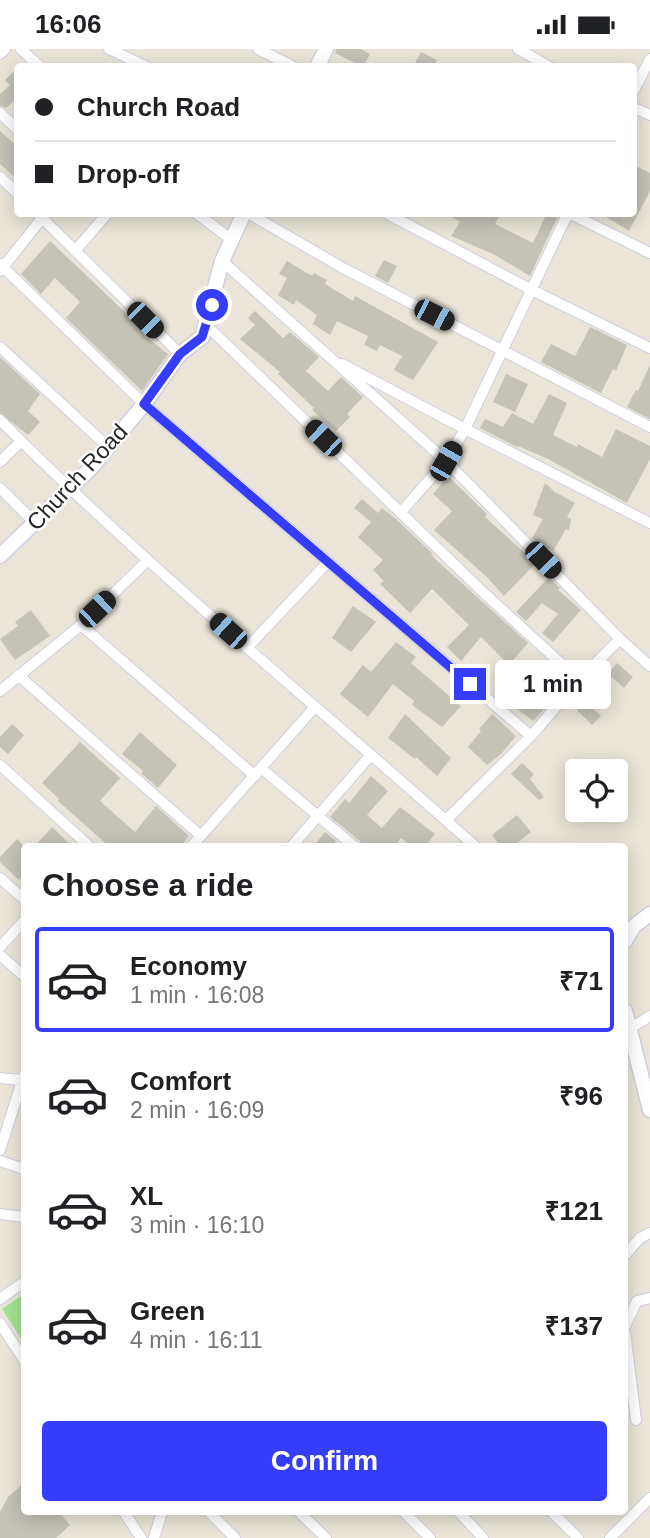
<!DOCTYPE html>
<html lang="en">
<head>
<meta charset="utf-8">
<style>
  :root { --surface:#fff; --page:#f6f6f6; --text:#202124; --muted:#757577; --line:#e0e0e0; --accent:#363dfa }
  body { margin:0; font-family:Arial,sans-serif; background:var(--page); color:var(--text); height:100vh; display:flex; flex-direction:column; font-size:26px; white-space:nowrap }
  * { box-sizing:border-box; margin:0 }
  p { font-size:23px; color:var(--muted) }
  .icon { flex:none; width:38px; height:38px; fill:none; stroke:currentColor; stroke-width:2; stroke-linecap:round; stroke-linejoin:round }
  .map { position:relative; flex:1; overflow:hidden }
  .panel { position:absolute; left:21px; top:794px; width:607px; height:672px; display:flex; flex-direction:column; background:var(--surface); border-radius:7px; box-shadow:0 4px 18px #0003 }
  .panel>* { flex:none }
  .top-card { position:absolute; left:14px; top:14px; width:623px; height:154px; border-radius:7px; box-shadow:0 4px 18px #0003; display:grid; align-content:center; height:154px; padding:0 21px; background:var(--surface) }
  .fabs { position:absolute; left:565px; top:710px; display:grid; gap:14px }
  .fabs a { display:grid; place-items:center; width:63px; height:63px; border-radius:7px; background:var(--surface); box-shadow:0 4px 18px #0003; font-size:35px }
  .end { position:absolute; width:32px; height:32px; margin:-16px; border:9px solid #363dfa; background:#fff; box-shadow:0 0 0 4px #fff }
  .from { border-radius:50% }
  .bubble { position:absolute; height:49px; border-radius:7px; background:var(--surface); box-shadow:0 4px 18px #0003; font-size:23px; font-weight:700; line-height:49px; text-align:center }
  .car { position:absolute; width:21px; height:42px; margin:-21px -10px; border-radius:9px; box-shadow:0 0 5px 2px #0007; background:linear-gradient(#222 24%,#8ab4d8 0 40%,#222 0 76%,#8ab4d8 0 86%,#222 0) }
  .top-card b { display:flex; align-items:center; gap:24px; height:66px; font-size:26px }
  .top-card b+b { border-top:2px solid var(--line) }
  .top-card i { width:18px; height:18px; background:var(--text) }
  ul { padding:0; list-style:none }
  li { display:flex; align-items:center; gap:21px; height:105px; margin:0 14px 10px; padding:0 7px; border:4px solid transparent; border-radius:7px }
  li div { flex:1 }
  li b { display:block; font-size:26px }
  li em { font-style:normal; font-weight:700 }
  li.on { border-color:var(--accent) }
  li>.icon { width:63px; height:63px; stroke-width:1.5 }
  h2 { padding:0 21px; font-size:32px; line-height:84px }
  .primary-button { display:flex; gap:14px; margin-top:auto; padding:14px 21px }
  .primary-button a { flex:1; height:80px; border-radius:7px; background:var(--accent); color:#fff; font-size:28px; font-weight:700; line-height:80px; text-align:center }
  .status { display:flex; justify-content:space-between; align-items:center; height:49px; padding:0 35px; background:var(--surface); direction:ltr }
  .status svg { height:19px; fill:currentColor }
  .map>svg:first-child { display:block }
  .green { fill:#a3e294 }
  .building { fill:#c5c2b8 }
  .lines { fill:none; stroke-linecap:round; stroke-linejoin:round }
  .minor-casing { stroke:#cecee1; stroke-width:12 }
  .secondary-casing { stroke:#cecee1; stroke-width:17 }
  .minor { stroke:#fff; stroke-width:10 }
  .secondary { stroke:#fff; stroke-width:14 }
  .route { stroke:#363dfa; stroke-width:9 }
  .labels { text-anchor:middle; dominant-baseline:central; stroke-width:5; stroke-linejoin:round; paint-order:stroke }
  .street-label { font-size:23px; fill:#272727; stroke:#fff }
</style>
</head>
<body>
<div class="status"><b>16:06</b><svg viewBox="0 0 49 12"><path d="M0 12V9h3v3zM5 12V6h3v6zM10 12V3h3v9zM15 12V0h3v12zM26 1h20v11H26zM47 4h2v5h-2z"/></svg></div>
<div class="map">
<svg width="650" height="1489" viewBox="0 0 650 1489">
  <rect width="100%" height="100%" fill="#eae5d8"/>
  <!-- green -->
  <path class="green" d="M24,1245V1294L2,1260Z"/>
  <!-- building -->
  <path class="building" d="M336,0H361L370,5L363,18L335,4Z
    M421,3L437,11L433,18H413Z
    M18,18V48L6,59L0,57V45L10,36L5,31Z
    M0,82L18,98V131L0,115Z
    M634,116L650,124V142L629,182L600,164H634Z
    M446,164H501L495,175L533,194L547,164L557,169L530,227L493,205L451,187L460,173Z
    M50,192L147,284L144,286L168,305L142,342L66,269L80,253L55,229L41,245L21,225Z
    M384,211L397,217L388,234L375,227Z
    M287,212L312,227L314,224L327,231L325,235L353,252L355,247L438,293L413,331L394,321L402,307L380,296L377,302L364,296L368,287L337,272L330,286L313,275L317,266L296,251L294,256L278,246L287,229L279,225Z
    M255,262L283,289L290,283L319,308L306,322L328,342L341,328L363,348L347,365L350,368L336,382L312,361L314,359L278,325L280,323L240,290L255,276L248,269Z
    M590,278L627,296L616,322L613,320L601,344L541,313L551,295L575,307Z
    M0,308L40,345L28,362L40,373L28,386L0,364Z
    M650,316V370L627,358L636,341L638,342Z
    M506,325L528,335L515,363L493,353Z
    M549,345L567,354L553,386L577,398L578,395L602,408L616,380L650,397V410L627,454L548,410L518,397L517,398L480,379L485,370L503,378L512,364L533,375Z
    M448,427L487,465L485,468L536,514L504,547L487,528L434,481L452,462L433,445Z
    M545,434L555,443L575,454L567,468L571,470L569,481L566,480L553,502L532,489L543,470L533,466Z
    M362,450L378,464L382,459L397,471L433,505L431,506L528,594L509,616L481,588L461,612L447,598L469,576L432,540L410,564L380,535L384,532L373,521L383,511L358,488L371,473L354,459Z
    M549,528L560,539L558,541L581,561L553,593L542,584L558,565L542,554L526,572L516,563Z
    M353,557L376,573L351,603L332,589Z
    M31,561L50,587L15,611L0,590L18,577L15,573Z
    M396,593L416,608L411,614L461,657L442,678L412,656L414,652L393,635L368,668L340,645L363,616L371,623Z
    M617,614L633,628L624,639L608,625Z
    M513,625L550,654L533,672L497,644Z
    M585,652L601,667L592,676L577,661Z
    M405,665L451,709L437,727L416,708L415,710L388,689Z
    M492,665L516,687L501,705L487,716L468,698L481,682L479,680Z
    M12,675L24,686L8,705L0,698V688Z
    M140,683L177,716L158,739L141,724L143,722L122,705Z
    M80,693L120,729L100,752L135,783L156,757L189,787L180,798H110L58,752L59,750L42,734Z
    M522,714L534,725L530,730L544,748L539,751L511,725Z
    M371,727L388,742L367,766L382,779L400,758L435,785L424,798H412L401,789L394,798H362L360,792L330,768L345,750L349,754Z
    M517,766L531,783L512,798H501L492,786Z
    M52,778L73,798H34Z
    M325,783L336,792L331,798H313Z
    M17,790L24,797V824L19,831L0,813V808Z
    M24,1434V1463H59L70,1476L56,1489H0V1463L8,1448Z"/>
  <g class="lines">
    <defs>
      <path id="minor" d="M21,0L40,18
        M109,0L147,18
        M258,0L294,18
        M518,0L550,18
        M0,5L5,0
        M634,41L650,10
        M634,59L650,66
        M0,64L18,81
        M0,128L18,145
        M37,164L180,305
        M196,164L232,191
        M248,164L343,219L650,378
        M386,164L532,241L650,299
        M569,164L650,204
        M75,202L106,166L104,164
        M222,212L446,412L620,590L650,617
        M0,215L144,355L531,687
        M0,222L42,169
        M207,277L483,543L579,631
        M0,298L108,398
        M342,315L465,380L650,474
        M0,371C150,522 317,656 476,798
        M0,413L21,392
        M0,439L35,474
        M401,463L446,412L465,380L568,164
        M81,576L255,727
        M247,599L328,513
        M18,626L201,787
        M0,642L81,576L148,511
        M0,716L90,798
        M262,720L355,798
        M446,771L531,687L579,631L620,590
        M191,798L314,659
        M291,798L370,707
        M0,829L24,850
        M0,898L24,872
        M0,906L24,927
        M629,980L650,967
        M0,1029L21,1031
        M0,1101L24,1026
        M0,1112L24,1120
        M0,1165L24,1168
        M625,1206L640,1189L650,1184
        M0,1250L24,1233
        M0,1274L24,1311
        M625,1277L637,1252L650,1249
        M625,1283L636,1371
        M124,1463L141,1489
        M209,1463L235,1489
        M299,1463L326,1489
        M404,1463L430,1489
        M459,1463L483,1489
        M552,1463L578,1489
        M154,1489L162,1463
        M610,1489L650,1449"/>
      <path id="secondary" d="M317,18L326,0
        M0,507L92,418L144,355L180,305L202,288L222,212L244,164
        M625,892L634,877L650,865
        M625,962L650,1061"/>
    </defs>
    <!-- minor casing -->
    <use href="#minor" class="minor-casing"/>
    <!-- secondary casing -->
    <use href="#secondary" class="secondary-casing"/>
    <!-- minor -->
    <use href="#minor" class="minor"/>
    <!-- secondary -->
    <use href="#secondary" class="secondary"/>
  </g>
  <g class="lines">
    <!-- route -->
    <path class="route" d="M212,256L202,288L180,305L144,355L470,635"/>
  </g>
  <g class="labels">
    <!-- street labels -->
    <g class="street-label">
      <text transform="translate(77 428) rotate(-47)">Church Road</text>
    </g>
  </g>
</svg>
<div class="fabs">
<a><svg class="icon" aria-label="locate" viewBox="0 0 24 24"><circle cx="12" cy="12" r="6"/><path d="M12 2v4M12 18v4M2 12h4M18 12h4"/></svg></a>
</div>
<i class="end from" style="left:212px;top:256px"></i>
<i class="end" style="left:470px;top:635px"></i>
<div class="bubble" style="left:495px;top:611px;width:116px">1 min</div>
<i class="car" style="left:434px;top:266px;rotate:117deg"></i>
<i class="car" style="left:145px;top:271px;rotate:135deg"></i>
<i class="car" style="left:323px;top:389px;rotate:314deg"></i>
<i class="car" style="left:446px;top:412px;rotate:30deg"></i>
<i class="car" style="left:543px;top:511px;rotate:136deg"></i>
<i class="car" style="left:97px;top:560px;rotate:46deg"></i>
<i class="car" style="left:228px;top:582px;rotate:312deg"></i>
<div class="top-card">
<b><i class="from"></i>Church Road</b>
<b><i></i>Drop-off</b>
</div>
<section class="panel">
<h2>Choose a ride</h2>
<ul>
<li class="on"><svg class="icon" aria-label="car" viewBox="0 0 24 24"><path d="M5 17H2v-5l4-1 3-4h7l3 4 3 1v5h-3M9 17h6M6 11h13"/><circle cx="7" cy="17" r="2"/><circle cx="17" cy="17" r="2"/></svg><div><b>Economy</b><p>1 min · 16:08</p></div><em>₹71</em></li>
<li><svg class="icon" aria-label="car" viewBox="0 0 24 24"><path d="M5 17H2v-5l4-1 3-4h7l3 4 3 1v5h-3M9 17h6M6 11h13"/><circle cx="7" cy="17" r="2"/><circle cx="17" cy="17" r="2"/></svg><div><b>Comfort</b><p>2 min · 16:09</p></div><em>₹96</em></li>
<li><svg class="icon" aria-label="car" viewBox="0 0 24 24"><path d="M5 17H2v-5l4-1 3-4h7l3 4 3 1v5h-3M9 17h6M6 11h13"/><circle cx="7" cy="17" r="2"/><circle cx="17" cy="17" r="2"/></svg><div><b>XL</b><p>3 min · 16:10</p></div><em>₹121</em></li>
<li><svg class="icon" aria-label="car" viewBox="0 0 24 24"><path d="M5 17H2v-5l4-1 3-4h7l3 4 3 1v5h-3M9 17h6M6 11h13"/><circle cx="7" cy="17" r="2"/><circle cx="17" cy="17" r="2"/></svg><div><b>Green</b><p>4 min · 16:11</p></div><em>₹137</em></li>
</ul>
<div class="primary-button"><a>Confirm</a></div>
</section>
</div>
</body>
</html>
